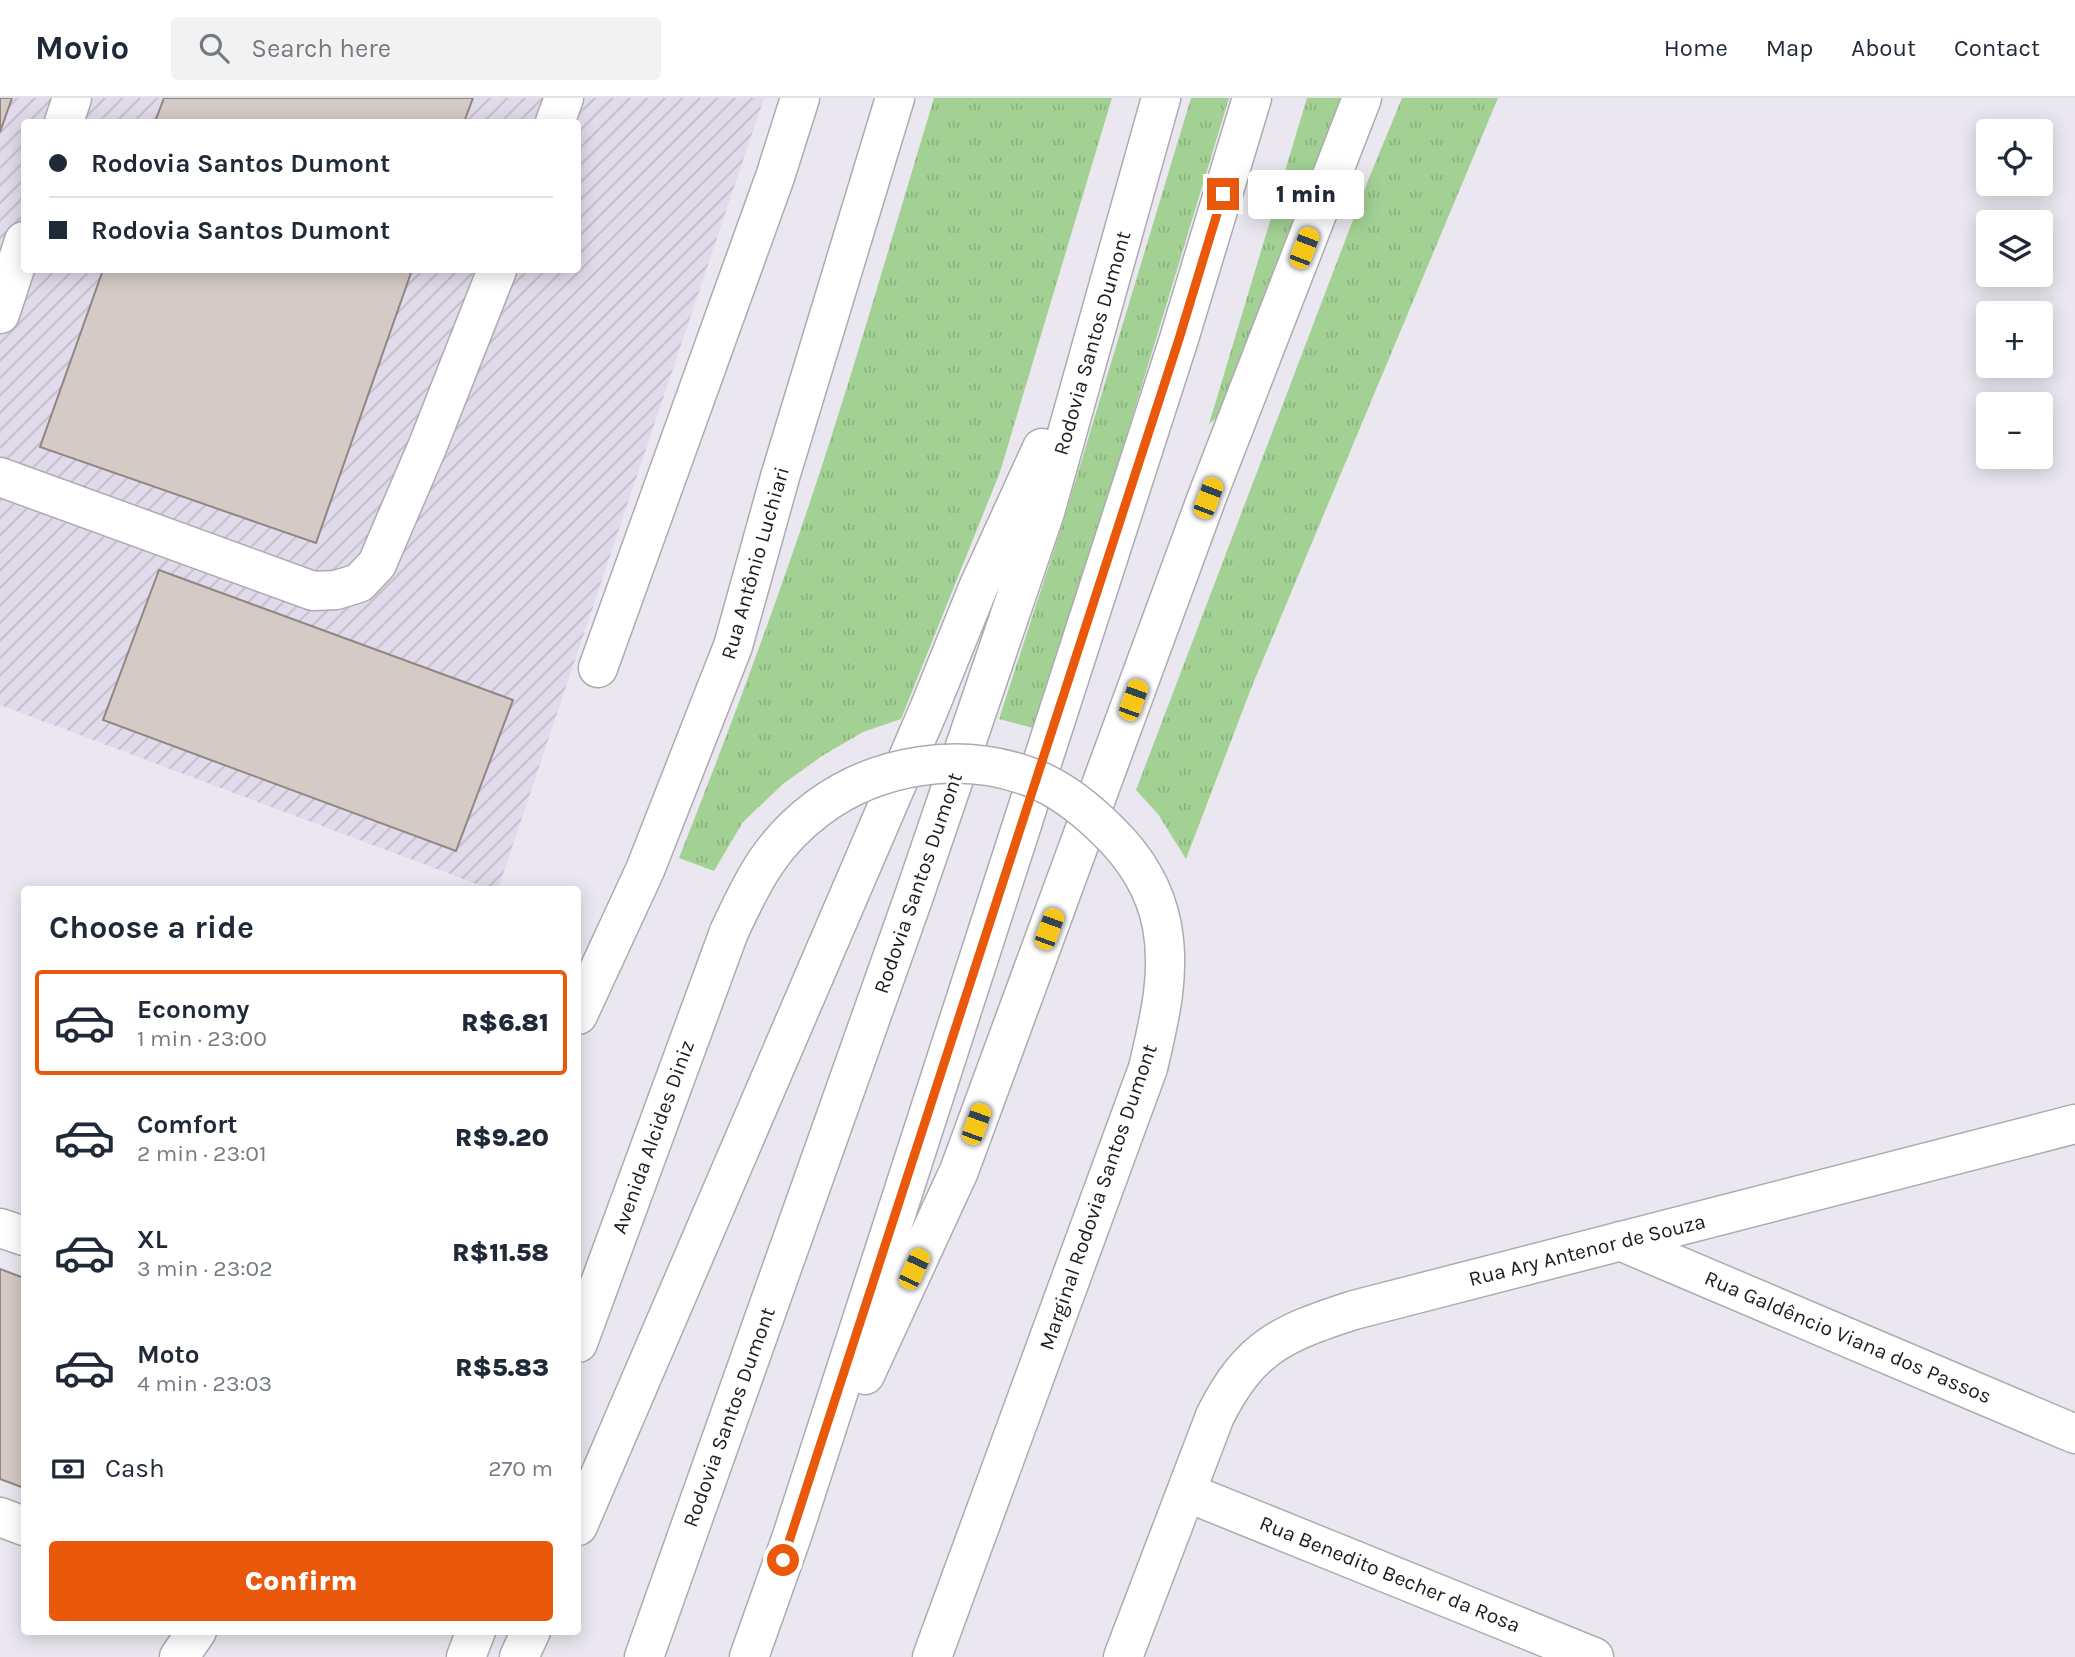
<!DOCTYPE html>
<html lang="en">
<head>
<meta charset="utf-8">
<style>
  :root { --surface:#fff; --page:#f2f2f3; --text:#1f2937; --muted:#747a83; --line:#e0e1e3; --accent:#ea580c }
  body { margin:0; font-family:Karla,sans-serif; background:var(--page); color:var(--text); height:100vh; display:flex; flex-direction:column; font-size:26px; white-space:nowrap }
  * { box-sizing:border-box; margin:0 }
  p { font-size:23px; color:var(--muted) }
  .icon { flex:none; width:38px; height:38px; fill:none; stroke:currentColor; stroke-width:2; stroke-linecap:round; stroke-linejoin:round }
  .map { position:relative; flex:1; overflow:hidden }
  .drawer { position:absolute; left:21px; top:788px; width:560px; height:749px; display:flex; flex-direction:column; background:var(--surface); border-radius:7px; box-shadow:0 4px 18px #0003 }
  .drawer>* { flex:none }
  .hud { position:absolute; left:21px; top:21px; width:560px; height:154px; border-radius:7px; box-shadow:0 4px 18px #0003; display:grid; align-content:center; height:154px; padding:0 28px; background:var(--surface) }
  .tools { position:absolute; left:1976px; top:21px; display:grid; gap:14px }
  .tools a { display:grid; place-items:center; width:77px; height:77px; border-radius:7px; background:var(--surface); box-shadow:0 4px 18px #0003; font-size:35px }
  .end { position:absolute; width:32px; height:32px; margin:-16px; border:9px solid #ea580c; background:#fff; box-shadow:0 0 0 4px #fff }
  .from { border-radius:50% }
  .bubble { position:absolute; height:49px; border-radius:7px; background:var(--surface); box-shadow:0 4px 18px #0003; font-size:23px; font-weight:800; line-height:49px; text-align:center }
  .car { position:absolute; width:21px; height:42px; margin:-21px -10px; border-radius:9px; box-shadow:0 0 5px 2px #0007; background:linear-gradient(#f5c518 24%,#345 0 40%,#f5c518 0 76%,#345 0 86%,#f5c518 0) }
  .hud b { display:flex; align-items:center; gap:24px; height:66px; font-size:26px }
  .hud b+b { border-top:2px solid var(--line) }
  .hud i { width:18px; height:18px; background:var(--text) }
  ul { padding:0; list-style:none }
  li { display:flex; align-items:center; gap:21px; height:105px; margin:0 14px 10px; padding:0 14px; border:4px solid transparent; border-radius:7px }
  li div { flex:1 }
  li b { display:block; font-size:26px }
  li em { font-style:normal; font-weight:800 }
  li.current { border-color:var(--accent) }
  li>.icon { width:63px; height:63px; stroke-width:1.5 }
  h2 { padding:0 28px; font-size:32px; line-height:84px }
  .pay { display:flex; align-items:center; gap:18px; height:77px; padding:0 28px; font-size:26px }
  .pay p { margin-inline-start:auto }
  .action { display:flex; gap:14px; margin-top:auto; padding:14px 28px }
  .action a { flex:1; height:80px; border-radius:7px; background:var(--accent); color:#fff; font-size:28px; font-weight:800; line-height:80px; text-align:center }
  header { display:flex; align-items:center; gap:42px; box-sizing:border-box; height:98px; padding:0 35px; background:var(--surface); border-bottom:2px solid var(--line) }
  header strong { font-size:33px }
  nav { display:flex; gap:38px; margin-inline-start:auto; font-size:24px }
  .search { width:490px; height:63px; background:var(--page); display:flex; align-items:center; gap:18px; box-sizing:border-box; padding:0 24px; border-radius:7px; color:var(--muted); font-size:26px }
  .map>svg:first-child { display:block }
  .industrial { fill:url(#industrial-furrows); fill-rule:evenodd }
  .grass { fill:url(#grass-tufts) }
  .building { fill:#d4cac6; stroke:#908782; stroke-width:2 }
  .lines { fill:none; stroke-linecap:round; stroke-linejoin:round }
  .minor-casing { stroke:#adaab2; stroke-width:41 }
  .major-casing { stroke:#adaab2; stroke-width:41 }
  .highway-casing { stroke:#adaab2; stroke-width:41 }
  .minor { stroke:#fff; stroke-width:38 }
  .major { stroke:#fff; stroke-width:38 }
  .highway { stroke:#fff; stroke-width:38 }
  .major-bridge-casing { stroke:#adaab2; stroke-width:41; stroke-linecap:butt }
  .major-bridge { stroke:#fff; stroke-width:38 }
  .route { stroke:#ea580c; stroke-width:9 }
  .labels { text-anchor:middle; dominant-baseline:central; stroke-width:5; stroke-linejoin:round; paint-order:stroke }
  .street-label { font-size:21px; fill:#1d1c1f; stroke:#fff }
</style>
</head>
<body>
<header>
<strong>Movio</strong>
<div class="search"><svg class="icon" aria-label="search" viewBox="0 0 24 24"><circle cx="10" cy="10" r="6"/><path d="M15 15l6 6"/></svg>Search here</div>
<nav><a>Home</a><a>Map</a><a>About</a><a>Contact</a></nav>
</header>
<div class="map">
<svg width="2075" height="1559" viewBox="0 0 2075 1559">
  <defs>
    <pattern id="industrial-furrows" width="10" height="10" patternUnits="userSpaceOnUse" patternTransform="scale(1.75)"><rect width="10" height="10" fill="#e1daea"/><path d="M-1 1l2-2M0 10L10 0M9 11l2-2" fill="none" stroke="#c1bac8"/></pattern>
    <pattern id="grass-tufts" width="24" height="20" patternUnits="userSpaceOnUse" patternTransform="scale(1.75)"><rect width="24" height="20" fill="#a3d194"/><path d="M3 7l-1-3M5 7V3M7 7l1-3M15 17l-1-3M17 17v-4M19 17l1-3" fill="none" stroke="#8cb37f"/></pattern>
  </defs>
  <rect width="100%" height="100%" fill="#ebe7f0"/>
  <!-- industrial -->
  <path class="industrial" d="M0,0H764L498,791H490L0,607ZM24,24H578V172H24Z"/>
  <!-- grass -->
  <path class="grass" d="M934,0H1112L1000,374L901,621L863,634L822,658L783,686L743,724L714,773L679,760C733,623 784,486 829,346C866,231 899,115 934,0Z
    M1191,0H1229L1096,439L1033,630L999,621L1063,424Z
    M1307,0H1341L1218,319L1209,326Z
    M1402,0H1498L1252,588L1186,761L1158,716L1136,692L1367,85Z"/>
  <!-- building -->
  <path class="building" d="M0,0H12L0,34Z
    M164,0H473L464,24H155Z
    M103,172H412L316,445L40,349Z
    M159,472L513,602L456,753L103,622Z
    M0,1171L24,1180V1390L0,1381Z"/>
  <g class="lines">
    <defs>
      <path id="minor" d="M64,24L72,0
        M555,24L564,0
        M0,216L24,143
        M0,379L313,493L336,492L359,485L377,466L428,347L497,172
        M598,570L775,79L800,0
        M578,917L645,772L733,548L780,379L895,0
        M0,1130L24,1138
        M1620,1143L2075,1336
        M1186,1394L1594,1559
        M0,1419L24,1428
        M179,1559L197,1533
        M1123,1559L1215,1318C1250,1248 1283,1235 1354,1212L2075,1026"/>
      <path id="major" d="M578,1245L729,834
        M466,1559L476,1533
        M932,1559L1148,970"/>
      <path id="highway" d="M865,1277L959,1073L1207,399L1362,0
        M578,1428L929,611L978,490L1042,350
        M519,1559L531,1533
        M644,1559L914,798L1045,414L1161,0
        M749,1559L792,1438L1179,241L1252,0"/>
    </defs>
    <!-- minor casing -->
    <use href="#minor" class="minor-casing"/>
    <!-- major casing -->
    <use href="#major" class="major-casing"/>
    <!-- highway casing -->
    <use href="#highway" class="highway-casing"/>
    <!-- minor -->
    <use href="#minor" class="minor"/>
    <!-- major -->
    <use href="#major" class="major"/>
    <!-- highway -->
    <use href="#highway" class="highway"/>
    <defs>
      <path id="major-bridge" d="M729,834C753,782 771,745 818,710C877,666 960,653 1030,679C1060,690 1086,711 1108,733C1135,759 1155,791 1162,828C1171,877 1159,923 1148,970"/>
    </defs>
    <!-- major-bridge casing -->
    <use href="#major-bridge" class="major-bridge-casing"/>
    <!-- major-bridge -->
    <use href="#major-bridge" class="major-bridge"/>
  </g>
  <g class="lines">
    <!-- route -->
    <path class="route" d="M783,1462L1179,241L1223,96"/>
  </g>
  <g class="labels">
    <!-- street labels -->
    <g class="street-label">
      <text transform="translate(1092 245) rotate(-74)">Rodovia Santos Dumont</text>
      <text transform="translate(755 465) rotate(-74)">Rua Antônio Luchiari</text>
      <text transform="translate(918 785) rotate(-71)">Rodovia Santos Dumont</text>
      <text transform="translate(653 1039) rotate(-70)">Avenida Alcides Diniz</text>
      <text transform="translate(1098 1099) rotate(-71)">Marginal Rodovia Santos Dumont</text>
      <text transform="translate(1587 1152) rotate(-14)">Rua Ary Antenor de Souza</text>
      <text transform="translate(1848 1239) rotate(23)">Rua Galdêncio Viana dos Passos</text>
      <text transform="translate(729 1319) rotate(-70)">Rodovia Santos Dumont</text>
      <text transform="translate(1390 1476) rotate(22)">Rua Benedito Becher da Rosa</text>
    </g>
  </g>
</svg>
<div class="tools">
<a><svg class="icon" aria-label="locate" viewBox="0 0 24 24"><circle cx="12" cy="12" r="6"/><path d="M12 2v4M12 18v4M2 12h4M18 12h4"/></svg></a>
<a><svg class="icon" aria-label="layers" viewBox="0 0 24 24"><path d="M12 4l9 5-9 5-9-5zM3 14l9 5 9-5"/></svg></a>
<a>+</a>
<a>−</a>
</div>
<i class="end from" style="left:783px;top:1462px"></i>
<i class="end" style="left:1223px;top:96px"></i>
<div class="bubble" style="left:1248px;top:72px;width:116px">1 min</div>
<i class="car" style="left:1304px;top:150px;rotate:21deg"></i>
<i class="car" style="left:1208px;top:400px;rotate:21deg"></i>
<i class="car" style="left:1133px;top:602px;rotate:20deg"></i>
<i class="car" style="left:1049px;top:831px;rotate:20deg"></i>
<i class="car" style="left:976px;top:1026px;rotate:20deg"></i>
<i class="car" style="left:914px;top:1171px;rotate:25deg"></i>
<div class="hud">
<b><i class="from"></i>Rodovia Santos Dumont</b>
<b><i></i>Rodovia Santos Dumont</b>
</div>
<section class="drawer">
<h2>Choose a ride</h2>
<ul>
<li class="current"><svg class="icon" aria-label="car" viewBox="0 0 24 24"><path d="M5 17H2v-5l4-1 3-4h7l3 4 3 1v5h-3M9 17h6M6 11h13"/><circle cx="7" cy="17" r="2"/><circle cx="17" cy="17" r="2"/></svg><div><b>Economy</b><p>1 min · 23:00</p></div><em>R$6.81</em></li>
<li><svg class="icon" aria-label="car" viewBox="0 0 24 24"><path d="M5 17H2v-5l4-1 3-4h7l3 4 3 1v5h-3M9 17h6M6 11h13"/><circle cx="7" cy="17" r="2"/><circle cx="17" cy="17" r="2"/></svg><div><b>Comfort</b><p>2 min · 23:01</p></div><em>R$9.20</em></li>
<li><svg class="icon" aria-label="car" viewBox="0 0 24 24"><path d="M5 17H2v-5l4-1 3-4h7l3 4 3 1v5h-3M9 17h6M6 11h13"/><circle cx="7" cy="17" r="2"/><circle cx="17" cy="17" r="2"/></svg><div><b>XL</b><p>3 min · 23:02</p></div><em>R$11.58</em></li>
<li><svg class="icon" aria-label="car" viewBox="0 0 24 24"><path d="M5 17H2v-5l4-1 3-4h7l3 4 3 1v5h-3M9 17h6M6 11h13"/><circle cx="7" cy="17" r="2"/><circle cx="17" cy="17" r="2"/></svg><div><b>Moto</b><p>4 min · 23:03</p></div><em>R$5.83</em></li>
</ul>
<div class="pay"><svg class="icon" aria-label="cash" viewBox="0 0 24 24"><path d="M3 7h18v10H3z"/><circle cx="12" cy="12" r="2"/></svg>Cash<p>270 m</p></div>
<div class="action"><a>Confirm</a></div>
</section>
</div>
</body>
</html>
